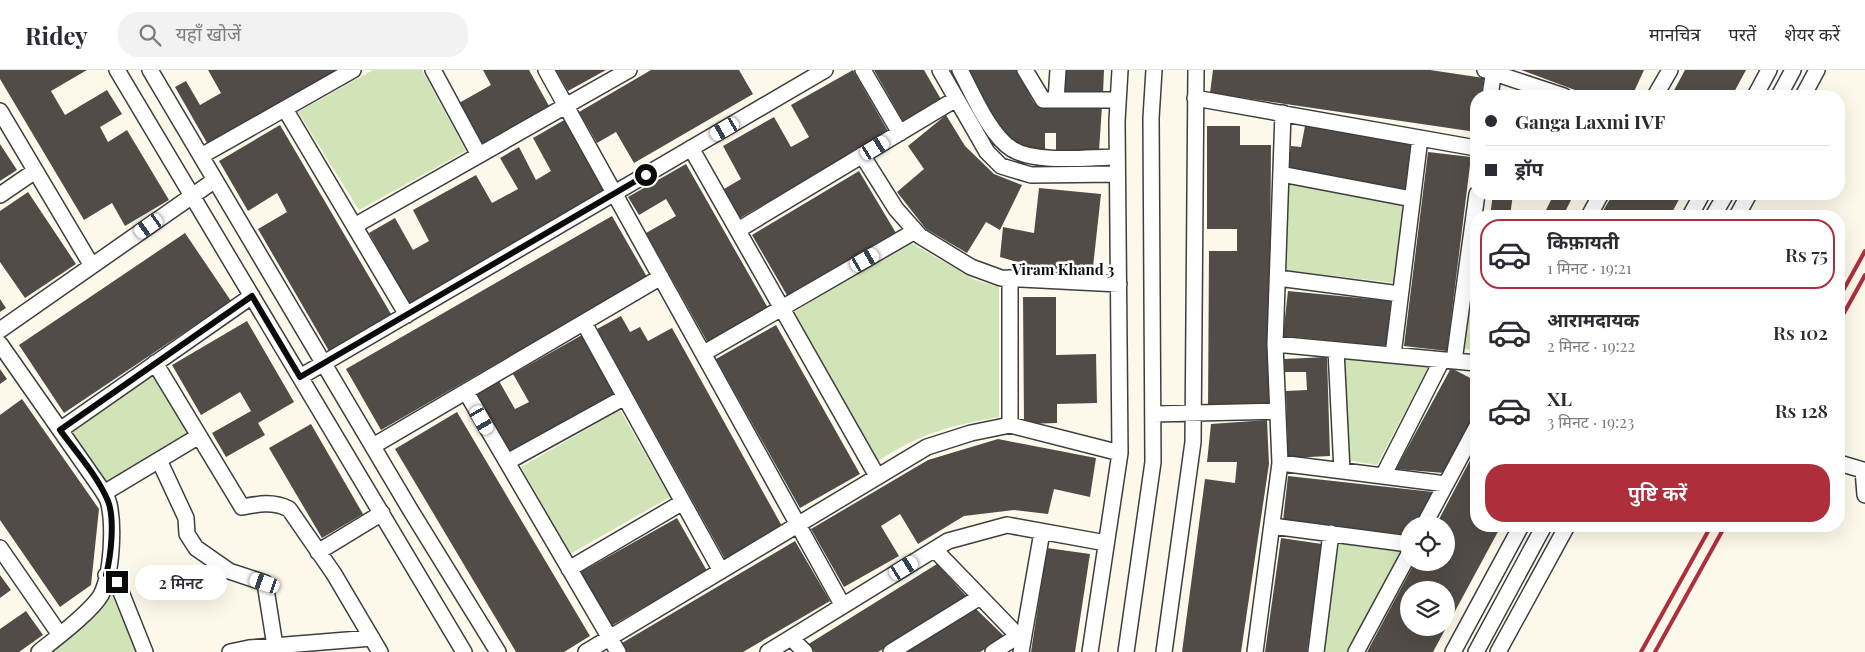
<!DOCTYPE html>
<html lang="hi">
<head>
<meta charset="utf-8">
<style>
  :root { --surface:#fff; --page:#f2f2f3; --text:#2b2b33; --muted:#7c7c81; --line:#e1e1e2; --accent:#ae2f3b }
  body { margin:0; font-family:"Playfair Display","Noto Sans Devanagari",serif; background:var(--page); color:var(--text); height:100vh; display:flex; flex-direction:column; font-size:19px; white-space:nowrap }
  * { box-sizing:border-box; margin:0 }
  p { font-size:16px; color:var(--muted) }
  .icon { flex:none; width:28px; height:28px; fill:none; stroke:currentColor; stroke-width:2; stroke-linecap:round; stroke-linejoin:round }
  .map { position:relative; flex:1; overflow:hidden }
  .panel { position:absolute; left:1470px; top:140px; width:375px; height:322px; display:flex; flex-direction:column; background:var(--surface); border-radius:20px; box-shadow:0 5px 20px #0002 }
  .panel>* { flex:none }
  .banner { position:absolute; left:1470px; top:20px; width:375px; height:110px; border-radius:20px; box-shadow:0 5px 20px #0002; display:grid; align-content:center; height:110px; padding:0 15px; background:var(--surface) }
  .tools { position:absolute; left:1400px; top:446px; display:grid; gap:10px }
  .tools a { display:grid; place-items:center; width:55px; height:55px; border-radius:50%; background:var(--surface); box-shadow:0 5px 20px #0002; font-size:25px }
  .end { position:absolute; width:22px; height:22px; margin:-11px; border:6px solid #0b0b0b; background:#fff; box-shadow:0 0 0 2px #fff }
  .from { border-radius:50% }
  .bubble { position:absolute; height:35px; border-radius:18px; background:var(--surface); box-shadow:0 5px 20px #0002; font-size:16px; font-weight:600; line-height:35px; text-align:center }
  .car { position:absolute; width:15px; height:30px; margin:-15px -8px; border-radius:6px; box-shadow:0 0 4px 1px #0007; background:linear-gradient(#fff 24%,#345 0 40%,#fff 0 76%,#345 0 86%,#fff 0) }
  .banner b { display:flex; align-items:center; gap:18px; height:48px; font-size:19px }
  .banner b+b { border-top:1px solid var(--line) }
  .banner i { width:12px; height:12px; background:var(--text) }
  ul { padding:9px 0 0; list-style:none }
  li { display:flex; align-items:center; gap:15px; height:70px; margin:0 10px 8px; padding:0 5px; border:2px solid transparent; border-radius:20px }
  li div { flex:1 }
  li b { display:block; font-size:19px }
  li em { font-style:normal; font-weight:600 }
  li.current { border-color:var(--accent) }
  li>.icon { width:45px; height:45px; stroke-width:1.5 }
  .button { display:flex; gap:10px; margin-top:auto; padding:10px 15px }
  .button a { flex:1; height:58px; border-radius:20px; background:var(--accent); color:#fff; font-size:20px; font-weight:600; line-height:58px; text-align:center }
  header { display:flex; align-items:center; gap:30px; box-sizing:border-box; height:70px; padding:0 25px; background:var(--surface); border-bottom:1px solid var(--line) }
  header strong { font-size:24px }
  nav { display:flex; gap:28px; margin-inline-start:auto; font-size:18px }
  .search { width:350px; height:45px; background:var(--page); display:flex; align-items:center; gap:12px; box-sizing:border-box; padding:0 18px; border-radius:20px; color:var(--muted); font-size:19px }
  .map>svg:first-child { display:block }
  .green { fill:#d0e4b7 }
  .building { fill:#524c48; fill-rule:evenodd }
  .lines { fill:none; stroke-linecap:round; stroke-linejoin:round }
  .minor-casing { stroke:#3e3e3e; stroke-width:18 }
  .minor { stroke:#fff; stroke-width:15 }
  .rail { stroke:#ae2f3b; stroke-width:4 }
  .route { stroke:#0b0b0b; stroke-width:6 }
  .labels { text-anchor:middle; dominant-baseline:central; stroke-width:5; stroke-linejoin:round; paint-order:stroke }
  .neighbourhood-label { font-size:15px; font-weight:bold; fill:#0b0b0b; stroke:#fff }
</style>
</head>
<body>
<header>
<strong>Ridey</strong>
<div class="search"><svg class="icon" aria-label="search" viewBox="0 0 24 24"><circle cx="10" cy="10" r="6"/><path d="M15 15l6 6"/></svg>यहाँ खोजें</div>
<nav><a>मानचित्र</a><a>परतें</a><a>शेयर करें</a></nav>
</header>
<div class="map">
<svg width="1865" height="582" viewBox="0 0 1865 582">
  <rect width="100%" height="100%" fill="#fdf9ea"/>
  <!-- green -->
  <path class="green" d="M373,0H422L466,81L359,140L298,42Z
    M1288,113L1404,135L1395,213L1284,200Z
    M908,171L975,210L999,217V347C949,356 921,363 878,391L794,242Z
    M1475,201H1476V280L1465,279Z
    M1343,287L1429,296L1377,395L1348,390Z
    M156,303L190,365L107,415L71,360Z
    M620,340L670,427L570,484L521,397Z
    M1339,470L1402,478L1347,582H1324Z
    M113,524L137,582H52L82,558Z"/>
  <!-- building -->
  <path class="building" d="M0,0H87L51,21L65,45L107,20L122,44L100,57L108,72L127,60L169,130L125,156L112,133L84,150L0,9Z
    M208,0H337L207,73L175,17L186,11L200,35L221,23Z
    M483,0H529L549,36L482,74L459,33L491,15Z
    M556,0H606L568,21Z
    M651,0H739L753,24L634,93L616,62L597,73L579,42Z
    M853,0L889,63L740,148L724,119L741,109L723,76L774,47L791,77L809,67L791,35Z
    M874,0H924L942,31L904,53Z
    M967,0H1016L1034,33L1044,38L1102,36L1099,81L1056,82V63H1045V81L1029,80L1012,72L997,57Z
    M1065,0H1104L1103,24L1064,22Z
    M1213,0H1430L1484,8L1481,26H1476V62L1210,23Z
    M1521,0H1644L1632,26H1591Z
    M1685,0H1746L1732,26H1671Z
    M946,45L965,76L994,104L1022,115L1000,160L986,152L967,183L926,159L897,122L924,99L908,76Z
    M566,49L607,122L409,234L369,163L395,148L413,180L429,171L413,140L476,105L492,133L518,119L500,88L519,77L536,110L551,101L533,68Z
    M280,55L391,244L329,281L258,159L287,142L277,123L248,141L219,91Z
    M1207,56H1240V75H1271L1269,338H1208L1209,181H1237V159H1207Z
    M1305,56L1414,73L1406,120L1287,102L1291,76L1301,77Z
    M0,74L17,100L0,111Z
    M1428,82L1471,87L1447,281L1404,276Z
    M686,94L768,238L708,273L646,163L676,146L666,129L639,145L628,127Z
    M859,101L896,163L788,227L752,165Z
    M1039,118L1101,124L1093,197L1044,200L1000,187L1003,157L1034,163Z
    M28,122L76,194L25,228L0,192V141Z
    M1493,124H1513L1510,146H1490Z
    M1554,124H1574L1563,146H1543Z
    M1613,124H1682L1670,146H1600Z
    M612,146L647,207L381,360L346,299Z
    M185,163L231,231L64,343L19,275Z
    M1288,221L1391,231L1386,276L1283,266Z
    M1023,227H1056V285L1096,284L1097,333L1057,334V353L1024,354Z
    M0,229L6,238L0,242Z
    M621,246L630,262L640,257L648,271L672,258L783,458L726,491L597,259Z
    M247,251L294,332L258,353L265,365L226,387L212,363L251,341L240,322L201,345L172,295Z
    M776,255L860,404L800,438L716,289Z
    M582,265L615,324L508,384L475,325L499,311L515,339L529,332L513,304Z
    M1327,287L1330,386L1288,388L1286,321L1307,320L1306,302H1285L1284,289Z
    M1451,298L1476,311V344L1444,403L1396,399Z
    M0,299L7,309L0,314Z
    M22,329L99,439L91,515L60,537L0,450V345Z
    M457,342L590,566L564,582H516L395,379Z
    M1267,350L1269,394L1241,582H1182L1205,409L1235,413L1237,392H1207L1211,354Z
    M311,354L363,444L322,468L269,378Z
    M998,369L1096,388L1090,427L1054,419L1048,444L1014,440L964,446L918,474L900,444L881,456L899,486L844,517L811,459L928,390Z
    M1476,379V456H1501L1433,582H1367L1415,492H1446V455H1436ZM1409,520H1446V558H1409Z
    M1288,406L1433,422L1416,455H1409V465L1283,451Z
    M677,448L707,501L611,556L581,502Z
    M1281,468L1322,474L1307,582H1265Z
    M795,471L830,531L743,582H627L622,573Z
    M1047,478L1090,484L1075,582H1031Z
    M937,494L968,528L878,582H815L807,575Z
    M0,505L11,520L0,528Z
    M974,537L1005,567L980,582H902Z
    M26,541L43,565L19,582H0V559Z"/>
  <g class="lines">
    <defs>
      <path id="minor" d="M117,0L464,582
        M150,0L411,441L498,582
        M433,0L479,85
        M546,0L843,536
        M863,0L900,63
        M940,0L987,82L1001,96L1031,105L1117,104
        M960,0C972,22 990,66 1012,79C1036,94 1089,87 1117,87
        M1025,0L1043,30H1118
        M1485,0L1564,26
        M1490,26L1494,0
        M1655,26L1670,0
        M1755,26L1769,0
        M1779,26L1793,0
        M1803,26L1817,0
        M1195,28L1476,78
        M1056,30L1058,0
        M285,39L407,245
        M0,41L92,196
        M691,78L877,406
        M862,85L896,139L920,166L971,197L1001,208L1119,214
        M201,86L353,0
        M1281,104L1412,129
        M0,125L35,101
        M1589,146L1601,124
        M1690,146L1702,124
        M1713,146L1726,124
        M1737,146L1749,124
        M356,155L629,0
        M738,160L956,29
        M1278,208L1400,224
        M584,253L721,501
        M0,260L215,110
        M0,274L100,417C103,422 108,428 109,434C114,457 112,504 101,525C91,542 55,569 39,582
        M1275,274L1476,293
        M1336,280L1342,401
        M704,283L915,161
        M1393,285L1420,68
        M1454,291L1477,124
        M155,293L242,437C258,434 273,431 289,439L334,504L380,582
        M300,307L825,0
        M466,322L618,582
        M1153,344L1278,341
        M1010,355V208
        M60,360L252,226
        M373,376L661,207
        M159,390L186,448L187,464L196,478L229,501L265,513L275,576
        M507,392L625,327
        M1280,393L1446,414
        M1839,393L1863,400L1865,425
        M1383,406L1442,290
        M104,423L199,366
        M1424,455L1476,358
        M1272,456L1409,474
        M0,478L60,565
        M935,480L1023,571
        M318,482L382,443
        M569,499L683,432
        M106,505L117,512L145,582
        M791,568L805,582
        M230,582L249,578L372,568
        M586,582L927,377L971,363L1010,355L1120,383
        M768,582L948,471L1007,455L1106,473
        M891,582L980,527
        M993,582L1018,566
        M1021,582L1042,462
        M1090,582L1120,383L1117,51L1120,0
        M1126,582L1153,392L1151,48L1154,0
        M1164,582L1193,372L1196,0
        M1255,582L1280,393L1275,274L1283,43
        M1316,582L1331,463
        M1356,582L1409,484
        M1453,582L1521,456
        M1476,582L1544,456
        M1498,582L1567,456"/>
    </defs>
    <!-- minor casing -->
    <use href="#minor" class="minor-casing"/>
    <!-- minor -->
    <use href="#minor" class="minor"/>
    <!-- rail -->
    <path class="rail" d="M1839,228L1865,181
      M1839,252L1865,205
      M1641,582L1711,456
      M1655,582L1725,456"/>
  </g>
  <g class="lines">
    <!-- route -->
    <path class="route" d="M117,512L106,505C111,486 115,449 108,431C97,405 76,382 60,360L252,226L300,307L646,105"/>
  </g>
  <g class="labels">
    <!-- neighbourhood labels -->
    <g class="neighbourhood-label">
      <text x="1063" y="199">Viram Khand 3</text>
    </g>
  </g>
</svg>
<div class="tools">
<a><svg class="icon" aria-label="locate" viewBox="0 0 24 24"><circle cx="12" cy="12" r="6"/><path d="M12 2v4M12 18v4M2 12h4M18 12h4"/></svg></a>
<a><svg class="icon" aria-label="layers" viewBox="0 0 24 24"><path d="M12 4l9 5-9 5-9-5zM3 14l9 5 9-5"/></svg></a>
</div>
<i class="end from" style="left:646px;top:105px"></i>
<i class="end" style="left:117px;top:512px"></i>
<div class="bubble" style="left:135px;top:495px;width:92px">2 मिनट</div>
<i class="car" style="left:725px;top:59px;rotate:240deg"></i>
<i class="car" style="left:875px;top:78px;rotate:59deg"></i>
<i class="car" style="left:149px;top:156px;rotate:235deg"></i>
<i class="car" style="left:865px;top:190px;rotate:60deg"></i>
<i class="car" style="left:482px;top:350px;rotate:150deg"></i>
<i class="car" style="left:904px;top:498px;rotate:58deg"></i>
<i class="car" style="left:265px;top:513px;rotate:289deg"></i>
<div class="banner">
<b><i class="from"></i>Ganga Laxmi IVF</b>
<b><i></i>ड्रॉप</b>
</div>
<section class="panel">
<ul>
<li class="current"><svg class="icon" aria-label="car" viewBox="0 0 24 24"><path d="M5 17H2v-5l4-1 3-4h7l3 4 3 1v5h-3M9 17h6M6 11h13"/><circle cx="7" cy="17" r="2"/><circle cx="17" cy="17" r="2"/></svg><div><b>किफ़ायती</b><p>1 मिनट · 19:21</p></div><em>Rs 75</em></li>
<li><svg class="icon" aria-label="car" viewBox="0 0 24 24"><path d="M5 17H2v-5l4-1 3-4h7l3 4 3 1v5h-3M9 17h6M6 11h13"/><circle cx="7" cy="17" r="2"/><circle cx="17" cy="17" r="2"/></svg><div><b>आरामदायक</b><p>2 मिनट · 19:22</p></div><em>Rs 102</em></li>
<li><svg class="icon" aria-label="car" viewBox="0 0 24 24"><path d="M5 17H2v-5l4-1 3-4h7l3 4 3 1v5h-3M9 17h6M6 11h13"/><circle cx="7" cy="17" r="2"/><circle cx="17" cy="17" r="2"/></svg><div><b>XL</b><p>3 मिनट · 19:23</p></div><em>Rs 128</em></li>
</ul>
<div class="button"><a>पुष्टि करें</a></div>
</section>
</div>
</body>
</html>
